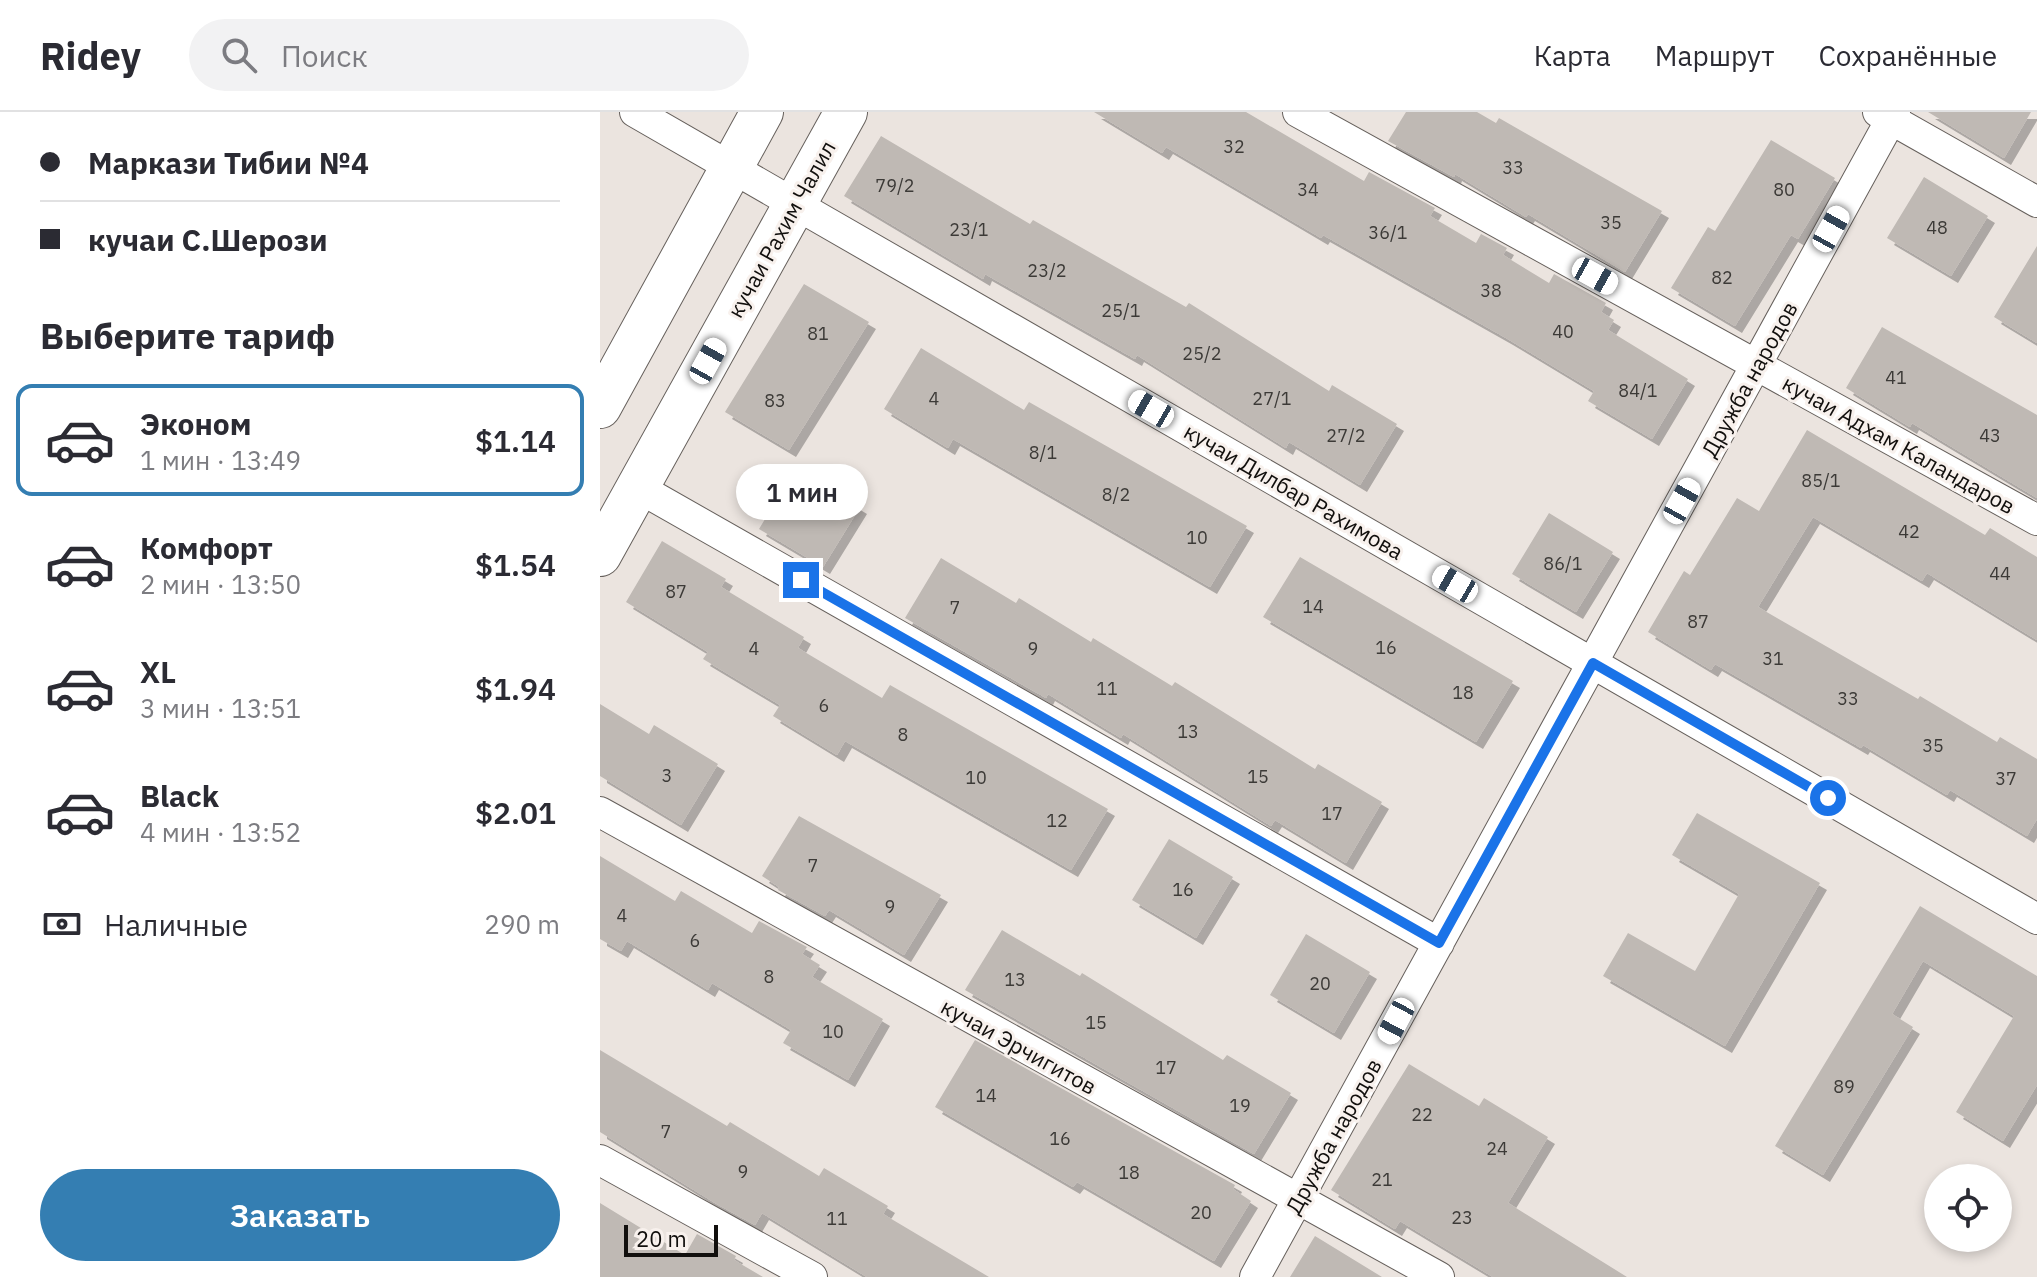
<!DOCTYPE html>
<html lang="ru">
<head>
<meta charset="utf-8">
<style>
  :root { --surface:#fff; --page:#f2f2f3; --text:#2b2b33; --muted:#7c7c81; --line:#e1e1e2; --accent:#347eb2 }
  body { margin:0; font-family:"IBM Plex Sans",sans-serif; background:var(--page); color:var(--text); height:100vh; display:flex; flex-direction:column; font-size:30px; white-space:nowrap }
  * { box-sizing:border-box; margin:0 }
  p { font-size:26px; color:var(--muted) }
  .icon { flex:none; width:44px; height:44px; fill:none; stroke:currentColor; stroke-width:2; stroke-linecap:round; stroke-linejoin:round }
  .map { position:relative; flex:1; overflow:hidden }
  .drawer { display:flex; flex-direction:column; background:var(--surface); width:600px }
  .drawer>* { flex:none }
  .top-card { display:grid; align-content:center; height:176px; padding:0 40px; background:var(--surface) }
  .buttons { position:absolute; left:1324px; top:1052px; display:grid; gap:16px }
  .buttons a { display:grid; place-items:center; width:88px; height:88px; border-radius:50%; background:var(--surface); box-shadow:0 4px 12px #0003; font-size:40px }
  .scale { position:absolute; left:24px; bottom:20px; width:94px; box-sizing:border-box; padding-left:8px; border:4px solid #110f0d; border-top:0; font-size:22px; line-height:28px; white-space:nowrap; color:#110f0d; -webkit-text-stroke:6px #f8f1ed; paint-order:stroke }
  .end { position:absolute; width:36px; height:36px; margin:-18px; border:10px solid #1a73e8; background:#fff; box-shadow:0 0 0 4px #fff }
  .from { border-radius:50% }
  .bubble { position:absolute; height:56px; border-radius:28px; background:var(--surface); box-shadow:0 4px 12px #0003; font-size:26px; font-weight:600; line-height:56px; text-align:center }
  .car { position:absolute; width:24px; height:48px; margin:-24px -12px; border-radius:10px; box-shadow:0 0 6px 2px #0007; background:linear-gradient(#fff 24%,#345 0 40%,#fff 0 76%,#345 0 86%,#fff 0) }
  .top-card b { display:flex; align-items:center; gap:28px; height:76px; font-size:30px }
  .top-card b+b { border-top:2px solid var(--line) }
  .top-card i { width:20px; height:20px; background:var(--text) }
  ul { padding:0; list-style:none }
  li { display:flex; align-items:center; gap:24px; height:112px; margin:0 16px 12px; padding:0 24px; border:4px solid transparent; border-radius:16px }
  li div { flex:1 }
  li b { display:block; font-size:30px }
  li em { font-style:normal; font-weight:600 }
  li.on { border-color:var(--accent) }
  li>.icon { width:72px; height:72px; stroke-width:1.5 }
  h2 { padding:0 40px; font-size:36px; line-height:96px }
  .pay { display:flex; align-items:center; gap:20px; height:88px; padding:0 40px; font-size:30px }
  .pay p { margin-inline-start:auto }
  .action { display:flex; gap:16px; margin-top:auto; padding:16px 40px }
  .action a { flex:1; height:92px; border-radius:48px; background:var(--accent); color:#fff; font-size:32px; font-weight:600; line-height:92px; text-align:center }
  header { display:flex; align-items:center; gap:48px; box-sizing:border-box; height:112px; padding:0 40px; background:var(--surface); border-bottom:2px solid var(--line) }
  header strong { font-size:38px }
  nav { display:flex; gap:44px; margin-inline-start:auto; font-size:28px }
  .search { width:560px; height:72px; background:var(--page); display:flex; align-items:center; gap:20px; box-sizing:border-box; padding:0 28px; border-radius:44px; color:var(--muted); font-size:30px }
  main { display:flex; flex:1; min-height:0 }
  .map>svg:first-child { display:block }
  .building { fill:#bfb9b4; filter:url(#shadow) }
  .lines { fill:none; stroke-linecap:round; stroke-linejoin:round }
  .minor-casing { stroke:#66605c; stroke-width:32 }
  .secondary-casing { stroke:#66605c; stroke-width:44 }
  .minor { stroke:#fff; stroke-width:30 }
  .secondary { stroke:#fff; stroke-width:42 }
  .route { stroke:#1a73e8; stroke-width:10 }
  .labels { text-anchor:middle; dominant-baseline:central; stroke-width:6; stroke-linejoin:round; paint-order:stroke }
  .number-label { font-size:18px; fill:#3c3a37 }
  .street-label { font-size:22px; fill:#110f0d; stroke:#f8f1ed }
</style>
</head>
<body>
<header>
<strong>Ridey</strong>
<div class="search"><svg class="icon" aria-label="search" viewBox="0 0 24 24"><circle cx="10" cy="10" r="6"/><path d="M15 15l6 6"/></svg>Поиск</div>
<nav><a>Карта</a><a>Маршрут</a><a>Сохранённые</a></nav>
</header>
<main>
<section class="drawer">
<div class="top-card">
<b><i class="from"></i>Маркази Тибии №4</b>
<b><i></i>кучаи С.Шерози</b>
</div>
<h2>Выберите тариф</h2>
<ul>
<li class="on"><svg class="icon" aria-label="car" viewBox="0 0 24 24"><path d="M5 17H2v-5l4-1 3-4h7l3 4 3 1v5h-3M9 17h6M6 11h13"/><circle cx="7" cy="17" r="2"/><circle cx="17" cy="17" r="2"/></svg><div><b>Эконом</b><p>1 мин · 13:49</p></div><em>$1.14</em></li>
<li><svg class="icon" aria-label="car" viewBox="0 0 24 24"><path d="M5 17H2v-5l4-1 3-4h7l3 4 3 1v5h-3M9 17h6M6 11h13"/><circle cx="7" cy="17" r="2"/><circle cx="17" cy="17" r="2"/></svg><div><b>Комфорт</b><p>2 мин · 13:50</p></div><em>$1.54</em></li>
<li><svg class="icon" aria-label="car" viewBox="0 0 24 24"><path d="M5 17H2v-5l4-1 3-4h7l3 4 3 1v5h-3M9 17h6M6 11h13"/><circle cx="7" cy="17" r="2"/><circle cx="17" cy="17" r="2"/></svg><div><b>XL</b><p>3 мин · 13:51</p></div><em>$1.94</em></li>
<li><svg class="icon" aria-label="car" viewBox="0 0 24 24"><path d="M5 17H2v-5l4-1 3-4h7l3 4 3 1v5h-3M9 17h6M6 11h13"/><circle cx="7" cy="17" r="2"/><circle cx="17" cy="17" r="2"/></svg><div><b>Black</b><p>4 мин · 13:52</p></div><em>$2.01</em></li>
</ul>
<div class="pay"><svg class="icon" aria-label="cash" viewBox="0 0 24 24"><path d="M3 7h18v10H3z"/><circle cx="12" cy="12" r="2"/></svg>Наличные<p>290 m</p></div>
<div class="action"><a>Заказать</a></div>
</section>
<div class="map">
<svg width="1437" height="1165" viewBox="0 0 1437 1165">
  <defs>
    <filter id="shadow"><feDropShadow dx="7" dy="7" stdDeviation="0" flood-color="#0004"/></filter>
  </defs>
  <rect width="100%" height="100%" fill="#ebe4df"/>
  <!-- building -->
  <path class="building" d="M494,0H646L764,69L769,60L835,96L830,104L876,131L881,122L907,136L903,143L949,171L954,162L1006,191L1001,200L1014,208L1008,218L1088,267L1052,327L988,289L994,279L906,226L723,123L721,126L566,35L562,41Z
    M806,0H877L896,11L899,6L1062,99L1025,160L928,102L926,105L855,62L854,65L788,29Z
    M1328,0H1431L1404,46Z
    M281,24L430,112L433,108L586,195L589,191L729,279L732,273L797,312L760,373L689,330L686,336L537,243L535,247L385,162L383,167L244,84Z
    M1171,28L1235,66L1198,127L1191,123L1135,214L1071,176L1108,115L1115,119Z
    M1324,65L1388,104L1351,164L1287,126Z
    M1437,134V231L1394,205Z
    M204,172L269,210L189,338L125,300Z
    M1282,215L1437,303V386L1312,311L1310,315L1246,276Z
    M321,236L424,298L429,290L647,414L610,475L353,327L348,336L284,297Z
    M1207,318L1385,423L1390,416L1437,445V528L1327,461L1322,469L1213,405L1158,495L1318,587L1320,584L1397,630L1400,625L1437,647V707L1427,724L1350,678L1347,683L1263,633L1261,636L1115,552L1111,558L1048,520L1084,459L1090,463L1137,386L1159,399Z
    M196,356L260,395L223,455L159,417Z
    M949,401L1013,440L976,500L912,462Z
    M62,429L126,467L121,475L204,525L198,536L282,586L290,573L508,697L471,758L245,629L237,643L173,604L180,593L103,547L108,540L26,490Z
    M700,445L913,569L876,630L663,505Z
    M341,446L416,491L419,486L491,530L493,526L572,574L575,570L715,657L718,652L782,690L746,751L675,708L671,714L523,622L521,626L448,582L446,586L305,506Z
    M0,592L49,622L54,613L118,652L81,713L0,664Z
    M1097,701L1220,771L1125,934L1003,864L1028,821L1095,859L1139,782L1072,743Z
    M199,704L341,783L304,843L229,798L225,804L178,778L179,775L162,764Z
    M569,727L633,765L596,826L532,788Z
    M0,744L75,789L81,779L152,821L159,809L207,835L202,842L220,853L212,865L283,907L248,968L183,931L191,918L112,871L108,878L27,829L21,839L0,827Z
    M1320,794L1437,864V973L1403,1029L1356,1000L1414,904L1323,849L1292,902L1313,915L1223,1063L1175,1034Z
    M402,818L480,864L482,861L623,948L627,943L691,981L654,1042L365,878Z
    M706,822L770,860L734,921L670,883Z
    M375,928L635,1073L633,1077L651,1089L614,1149L477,1070L473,1075L335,995Z
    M0,938L127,1014L130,1010L219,1064L224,1056L288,1094L283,1102L389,1165H267L162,1101L155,1113L115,1091L0,1020Z
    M809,952L879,994L884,986L948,1025L908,1091L1027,1165H893L800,1109L795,1117L731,1078Z
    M0,1091L85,1143L97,1122L136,1144L134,1148L163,1165H0Z
    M715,1124L782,1165H690Z"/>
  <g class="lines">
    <defs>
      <path id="minor" d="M35,0L1437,807
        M698,0L1437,408
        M1278,0L1437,90
        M37,375L839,831
        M0,700L839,1165
        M0,1048L212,1165
        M655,1165L1295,0"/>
      <path id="secondary" d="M0,295L162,0
        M0,443L246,0"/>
    </defs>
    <!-- minor casing -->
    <use href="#minor" class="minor-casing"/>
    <!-- secondary casing -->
    <use href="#secondary" class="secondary-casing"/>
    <!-- minor -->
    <use href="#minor" class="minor"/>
    <!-- secondary -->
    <use href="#secondary" class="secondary"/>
  </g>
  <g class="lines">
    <!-- route -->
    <path class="route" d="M201,468L839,831L993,551L1228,686"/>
  </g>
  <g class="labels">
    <!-- number labels -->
    <g class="number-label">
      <text x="634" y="34">32</text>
      <text x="913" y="55">33</text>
      <text x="295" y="73">79/2</text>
      <text x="708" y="77">34</text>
      <text x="1184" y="77">80</text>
      <text x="1011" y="110">35</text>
      <text x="1337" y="115">48</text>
      <text x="369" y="117">23/1</text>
      <text x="788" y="120">36/1</text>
      <text x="447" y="158">23/2</text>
      <text x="1122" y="165">82</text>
      <text x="891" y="178">38</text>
      <text x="521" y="198">25/1</text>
      <text x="963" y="219">40</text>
      <text x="218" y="221">81</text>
      <text x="602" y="241">25/2</text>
      <text x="1296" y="265">41</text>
      <text x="1038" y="278">84/1</text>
      <text x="334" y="286">4</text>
      <text x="672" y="286">27/1</text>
      <text x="175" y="288">83</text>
      <text x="746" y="323">27/2</text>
      <text x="1390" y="323">43</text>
      <text x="443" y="340">8/1</text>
      <text x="1221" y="368">85/1</text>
      <text x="516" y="382">8/2</text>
      <text x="1309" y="419">42</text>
      <text x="597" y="425">10</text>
      <text x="963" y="451">86/1</text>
      <text x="1400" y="461">44</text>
      <text x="76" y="479">87</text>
      <text x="713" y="494">14</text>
      <text x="355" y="495">7</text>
      <text x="1098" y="509">87</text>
      <text x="786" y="535">16</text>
      <text x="154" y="536">4</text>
      <text x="433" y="536">9</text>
      <text x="1173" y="546">31</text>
      <text x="507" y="576">11</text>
      <text x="863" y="580">18</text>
      <text x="1248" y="586">33</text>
      <text x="224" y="593">6</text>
      <text x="588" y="619">13</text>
      <text x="303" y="622">8</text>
      <text x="1333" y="633">35</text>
      <text x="67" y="663">3</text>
      <text x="658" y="664">15</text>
      <text x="376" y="665">10</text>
      <text x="1406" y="666">37</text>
      <text x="732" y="701">17</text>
      <text x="457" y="708">12</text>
      <text x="213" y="753">7</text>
      <text x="583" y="777">16</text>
      <text x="290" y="794">9</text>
      <text x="22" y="803">4</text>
      <text x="95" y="828">6</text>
      <text x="169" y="864">8</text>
      <text x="415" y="867">13</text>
      <text x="720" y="871">20</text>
      <text x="496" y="910">15</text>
      <text x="233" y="919">10</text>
      <text x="566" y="955">17</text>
      <text x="1244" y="974">89</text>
      <text x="386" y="983">14</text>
      <text x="640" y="993">19</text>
      <text x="822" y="1002">22</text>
      <text x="66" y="1019">7</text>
      <text x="460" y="1026">16</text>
      <text x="897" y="1036">24</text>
      <text x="143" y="1059">9</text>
      <text x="529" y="1060">18</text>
      <text x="782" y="1067">21</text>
      <text x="601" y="1100">20</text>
      <text x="862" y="1105">23</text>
      <text x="237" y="1106">11</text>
    </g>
    <!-- street labels -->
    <g class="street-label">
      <text transform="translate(181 117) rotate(-61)">кучаи Рахим Чалил</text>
      <text transform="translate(1149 267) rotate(-61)">Дружба народов</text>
      <text transform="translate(1299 332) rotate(29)">кучаи Адхам Каландаров</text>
      <text transform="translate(694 379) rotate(30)">кучаи Дилбар Рахимова</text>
      <text transform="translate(419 934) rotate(29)">кучаи Эрчигитов</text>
      <text transform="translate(733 1024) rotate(-61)">Дружба народов</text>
    </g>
  </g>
</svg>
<div class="buttons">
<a><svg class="icon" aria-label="locate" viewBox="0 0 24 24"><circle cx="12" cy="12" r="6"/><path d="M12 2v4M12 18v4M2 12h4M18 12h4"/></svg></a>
</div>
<div class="scale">20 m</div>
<i class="end from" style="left:1228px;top:686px"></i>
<i class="end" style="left:201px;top:468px"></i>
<div class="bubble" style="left:136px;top:352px;width:132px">1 мин</div>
<i class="car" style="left:1231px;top:117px;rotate:29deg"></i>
<i class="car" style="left:995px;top:164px;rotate:119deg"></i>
<i class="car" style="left:108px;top:249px;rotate:29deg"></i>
<i class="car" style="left:551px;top:297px;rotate:300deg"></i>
<i class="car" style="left:1082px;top:389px;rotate:29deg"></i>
<i class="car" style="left:855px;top:472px;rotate:300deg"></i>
<i class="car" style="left:796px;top:909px;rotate:208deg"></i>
</div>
</main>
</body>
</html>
